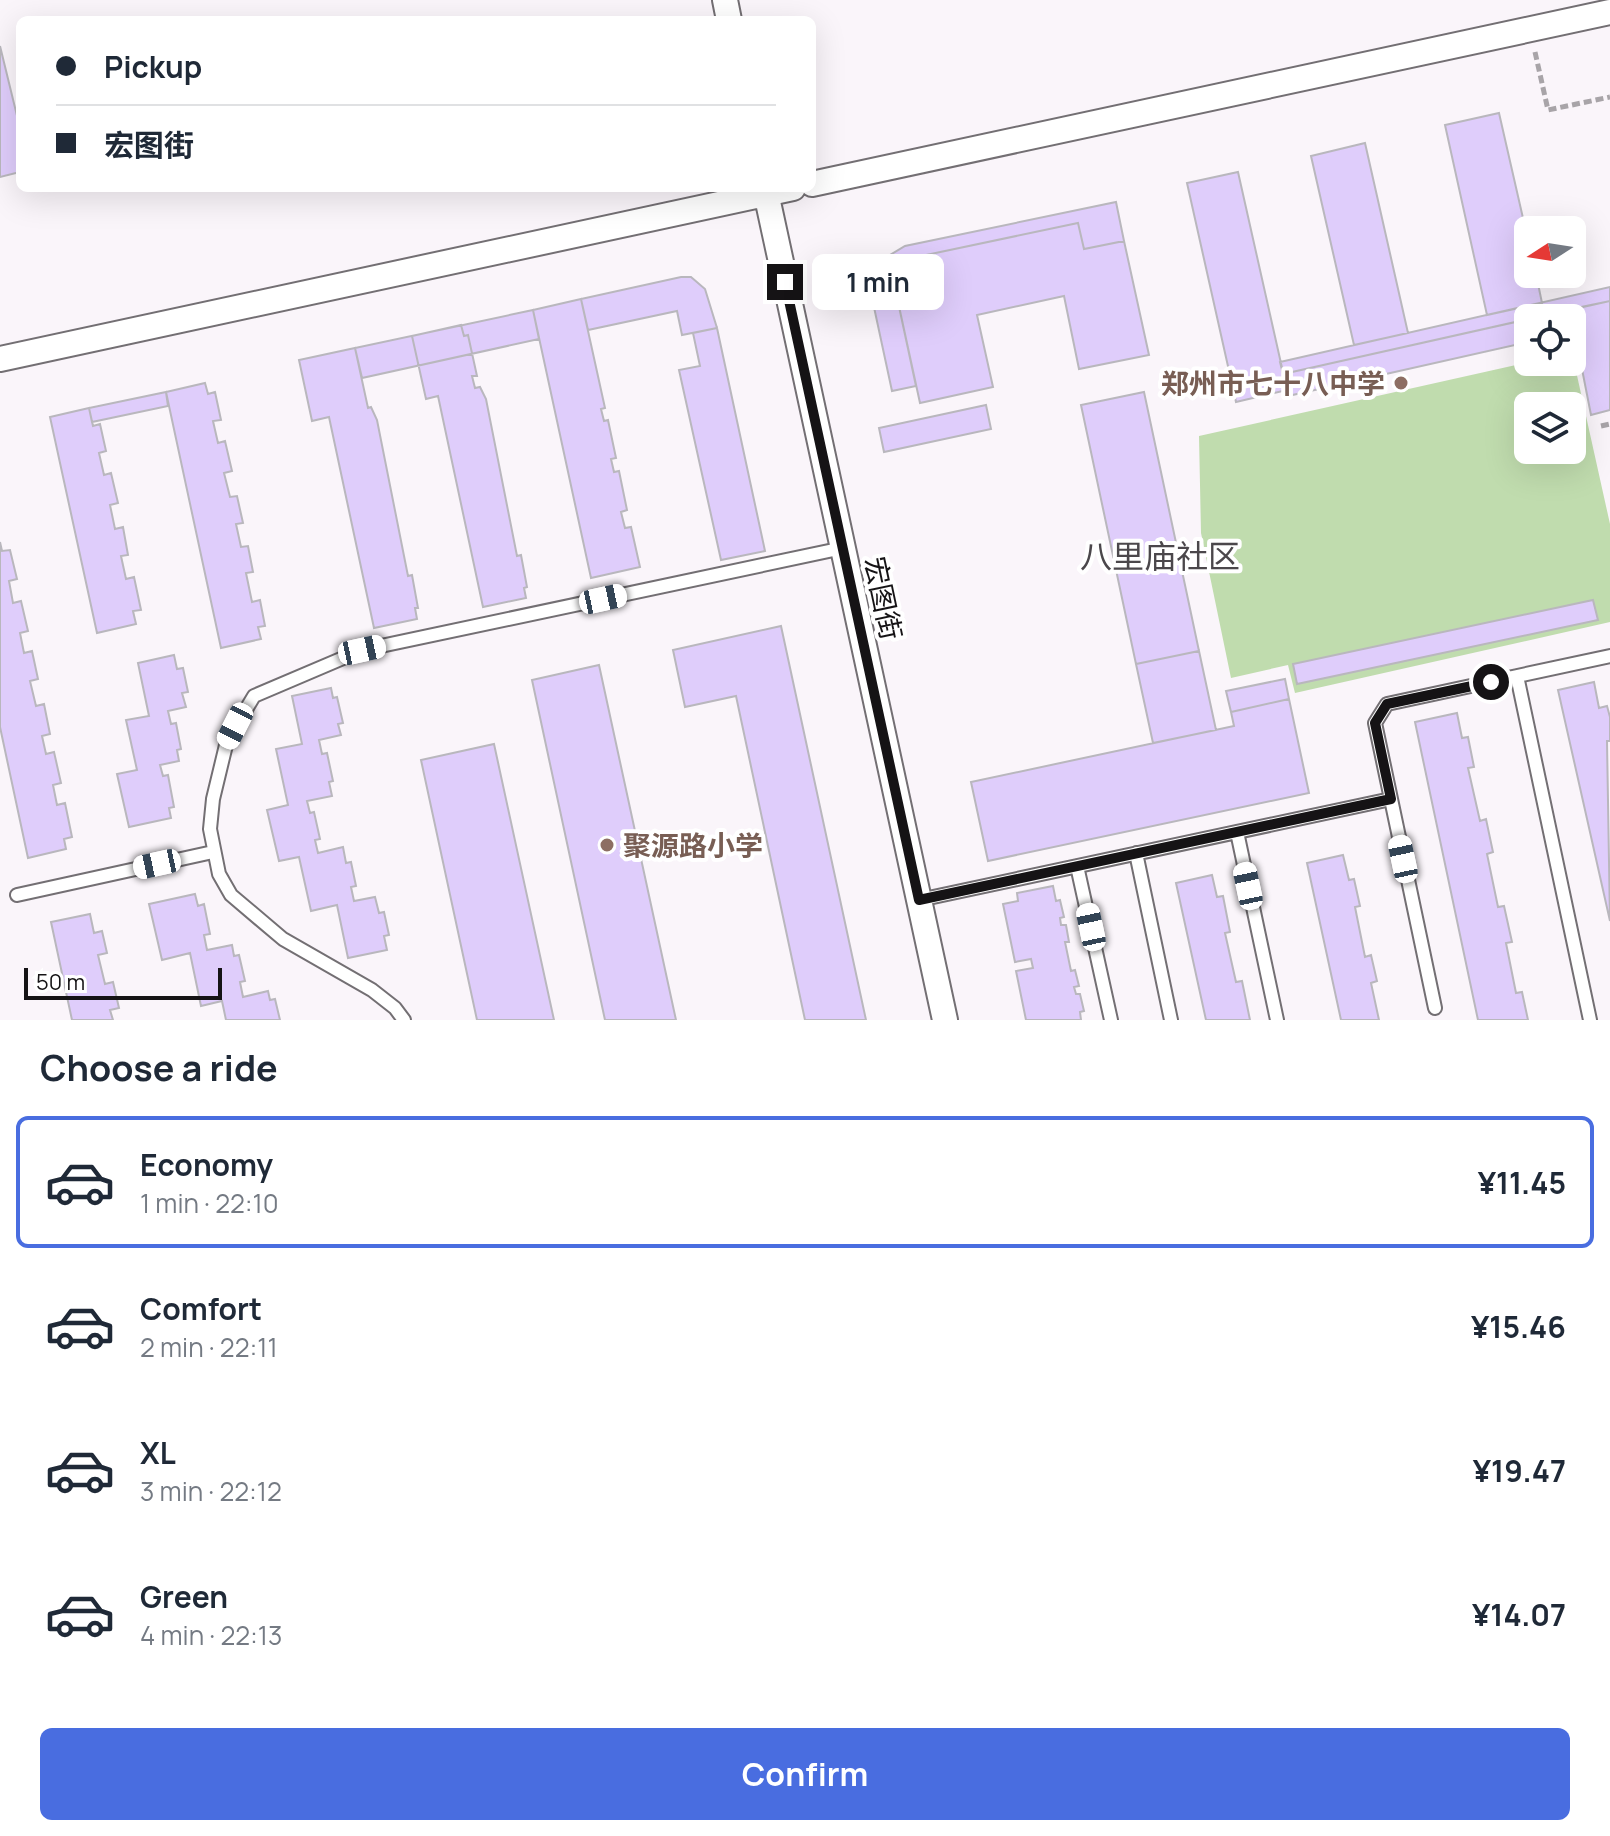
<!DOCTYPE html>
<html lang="en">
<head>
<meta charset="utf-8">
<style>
  :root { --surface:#fff; --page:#f2f2f3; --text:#1f2937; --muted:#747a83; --line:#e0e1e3; --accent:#496de0 }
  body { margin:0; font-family:Manrope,"Noto Sans SC",sans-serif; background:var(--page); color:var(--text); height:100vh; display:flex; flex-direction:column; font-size:30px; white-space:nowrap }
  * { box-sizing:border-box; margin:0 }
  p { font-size:26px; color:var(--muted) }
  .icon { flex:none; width:44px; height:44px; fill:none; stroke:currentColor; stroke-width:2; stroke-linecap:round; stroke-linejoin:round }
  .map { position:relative; height:1020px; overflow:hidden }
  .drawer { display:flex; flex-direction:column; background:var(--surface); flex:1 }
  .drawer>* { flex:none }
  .guide { position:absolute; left:16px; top:16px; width:800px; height:176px; border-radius:12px; box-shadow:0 8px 32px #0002; display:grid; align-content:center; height:176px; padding:0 40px; background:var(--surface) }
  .needle { width:52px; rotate:258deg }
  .controls { position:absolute; left:1514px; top:216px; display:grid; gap:16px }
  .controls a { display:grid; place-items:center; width:72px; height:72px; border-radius:12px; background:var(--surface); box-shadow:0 8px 32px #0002; font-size:40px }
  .scale { position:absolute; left:24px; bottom:20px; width:198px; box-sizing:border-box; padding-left:8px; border:4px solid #151315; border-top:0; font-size:22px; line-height:28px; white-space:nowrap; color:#151315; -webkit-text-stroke:6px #fff; paint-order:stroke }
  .end { position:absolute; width:36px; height:36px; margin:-18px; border:10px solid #151315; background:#fff; box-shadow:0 0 0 4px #fff }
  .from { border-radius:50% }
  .bubble { position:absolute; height:56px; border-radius:12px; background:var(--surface); box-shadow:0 8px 32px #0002; font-size:26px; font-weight:700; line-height:56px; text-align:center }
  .car { position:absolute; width:24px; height:48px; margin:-24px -12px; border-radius:10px; box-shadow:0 0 6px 2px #0007; background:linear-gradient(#fff 24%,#345 0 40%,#fff 0 76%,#345 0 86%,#fff 0) }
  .guide b { display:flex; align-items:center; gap:28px; height:76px; font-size:30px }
  .guide b+b { border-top:2px solid var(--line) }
  .guide i { width:20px; height:20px; background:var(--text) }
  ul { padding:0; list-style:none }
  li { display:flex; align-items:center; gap:24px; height:132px; margin:0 16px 12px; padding:0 24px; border:4px solid transparent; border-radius:12px }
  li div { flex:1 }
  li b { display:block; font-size:30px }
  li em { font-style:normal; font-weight:700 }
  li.on { border-color:var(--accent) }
  li>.icon { width:72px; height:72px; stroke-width:1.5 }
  h2 { padding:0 40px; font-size:36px; line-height:96px }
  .button { display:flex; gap:16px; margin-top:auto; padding:16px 40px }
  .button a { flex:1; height:92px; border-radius:12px; background:var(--accent); color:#fff; font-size:32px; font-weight:700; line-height:92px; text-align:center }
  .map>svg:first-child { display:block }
  .green { fill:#c0dcae; fill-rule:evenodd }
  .building { fill:#dfcdfb; stroke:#b9b7bd; stroke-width:2 }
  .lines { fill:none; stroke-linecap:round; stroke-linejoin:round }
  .service-casing { stroke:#736f73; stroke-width:16 }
  .minor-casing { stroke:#736f73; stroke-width:28 }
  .path { stroke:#a8a4a8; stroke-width:5; stroke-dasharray:8 4; stroke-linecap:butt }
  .service { stroke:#fff; stroke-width:12 }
  .minor { stroke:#fff; stroke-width:24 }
  .route { stroke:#151315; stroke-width:10 }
  .education-dot { fill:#8d6e63; stroke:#fff; stroke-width:3 }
  .labels { text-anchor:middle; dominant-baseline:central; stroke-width:8; stroke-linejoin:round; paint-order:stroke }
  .education-label { font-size:28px; font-weight:bold; fill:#785e54; stroke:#fff; text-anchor:end }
  .street-label { font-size:28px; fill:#151315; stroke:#fff }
  .quarter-label { font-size:32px; fill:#4b474b; stroke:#fff }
</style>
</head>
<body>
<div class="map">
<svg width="1610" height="1020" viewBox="0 0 1610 1020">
  <rect width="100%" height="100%" fill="#faf5fa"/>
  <!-- green -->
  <path class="green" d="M1572,353L1610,524V622L1295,693L1288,665L1231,678L1201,533L1199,436L1529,362H1572ZM1528,406H1572V450H1528Z"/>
  <!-- building -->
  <path class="building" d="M0,46L20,128V172L0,177Z
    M1499,113L1528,240V274H1536L1542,303L1487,315L1445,125Z
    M1365,143L1408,333L1354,345L1311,156Z
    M1238,172L1287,390L1236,402L1187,183Z
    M1116,202L1124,241L1084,249L1078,223L926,255L932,280L895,288L916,386L892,391L869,284L885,258L905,246Z
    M1078,223L1084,249L1124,241L1149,355L1079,369L1064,296L977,315L993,387L920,403L895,288L932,280L926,255Z
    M681,277H691L705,289L717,328L682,335L677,311L588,330L581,299Z
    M1610,287V301L1283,374L1280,362Z
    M581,299L605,408L601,409L604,421L608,420L616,458L611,459L614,472L619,471L627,510L621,512L625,528L631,527L640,567L591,578L533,310Z
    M1610,301V410L1591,415L1572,318L1567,310Z
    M533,310L539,339L362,378L355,348Z
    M1528,319V342L1288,396L1283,374Z
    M461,325L464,336L468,335L477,376H472L475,388L480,387L486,399L517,556L521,555L527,587L524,588L526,598L483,607L438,396L426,399L412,336Z
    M717,328L765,551L721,560L679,370L700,366L693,333Z
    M355,348L368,408L371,407L377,420L408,576L412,575L418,608H415L417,619L374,628L329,417L312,421L299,360Z
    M205,383L208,394L215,392L221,420L213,421L218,443L225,441L232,471L224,473L230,497L237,496L243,523L236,524L241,547L248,546L253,572L246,573L252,602L260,600L265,626L258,627L261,639L221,648L166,392Z
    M166,392L168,406L92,422L89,408Z
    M1144,392L1199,651L1136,664L1081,405Z
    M986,405L991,429L884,452L879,428Z
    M89,408L93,426L100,424L106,451L99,453L104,475L111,473L118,503L110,505L115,529L123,527L128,555L121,556L126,579L134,577L141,610L133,611L136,624L97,633L50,417Z
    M0,542L2,551L10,550L17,579L9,581L13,603L21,601L28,631L20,633L24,653L32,651L38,679L30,681L36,706L44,704L50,734L42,736L46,754L54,752L61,783L53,785L57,805L65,803L72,837L64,839L66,849L28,858L0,727Z
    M1593,600L1598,620L1297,684L1293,664Z
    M781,626L866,1020H805L736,696L685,707L673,650Z
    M1199,651L1216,730L1153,743L1136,664Z
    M174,655L177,669L183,668L188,692L182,693L186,707L168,711L171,724L176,723L181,749L177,750L179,761L160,765L163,776L168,775L174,807L169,808L171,818L129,827L117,774L137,770L126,720L149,716L138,663Z
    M599,665L676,1020H605L532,680Z
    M1285,679L1289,699L1231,712L1226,691Z
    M1594,682L1599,708L1607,706L1610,717V741H1607L1610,921L1558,690Z
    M331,688L333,698L337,697L343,723L338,724L341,735L319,740L322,754L327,753L333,781L329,782L332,796L307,801L310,813L314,812L320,839L315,840L318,853L343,847L346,863L351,862L356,886L351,887L354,901L375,897L379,913L384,912L389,935L384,936L387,950L348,958L337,905L311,911L299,857L279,861L267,810L288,805L276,749L302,744L292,696Z
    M1289,699L1309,793L988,861L971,782L1234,726L1231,712Z
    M1457,713L1462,738L1468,737L1474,767L1468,768L1480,821L1486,819L1493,852L1487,854L1498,907L1504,906L1512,942L1506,943L1516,993L1522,992L1528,1020H1478L1415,722Z
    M494,744L554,1020H477L421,760Z
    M1343,855L1349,880L1354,879L1360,906L1355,907L1365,957L1371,955L1377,981L1371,983L1379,1020H1341L1307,863Z
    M1212,875L1217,897L1223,896L1230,932L1225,933L1236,982L1242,981L1250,1020H1206L1176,883Z
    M1053,886L1056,901L1060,900L1064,917L1060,918L1061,925H1066L1069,942H1065L1071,971L1075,970L1079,986L1074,987L1076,994H1080L1084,1011L1080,1012L1081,1020H1026L1016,971L1033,968L1031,959L1015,962L1003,904L1018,901L1017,893Z
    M195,894L198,906L204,904L210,934L204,935L207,950L232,945L234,956L239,955L245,981L240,982L243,997L268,991L270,1000L275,999L280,1020H226L222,1001L201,1006L190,953L162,960L149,904Z
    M90,914L94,933L102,931L107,953L98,955L105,984L113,982L119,1008L110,1010L113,1020H72L51,922Z"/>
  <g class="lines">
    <defs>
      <path id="service" d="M1517,676L1590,1020
        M1391,799L1435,1008
        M1237,832L1277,1020
        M1136,853L1171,1020
        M1077,866L1111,1020
        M17,895L213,852
        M919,900L1391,799L1375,723L1387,704L1610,656
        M404,1020L395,1008L372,990L283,939L231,895L219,874L210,829L213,799L227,741L254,696L362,650L843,548"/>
      <path id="minor" d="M725,0L729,20
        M812,184L1610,12
        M765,188L945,1020
        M0,359L793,188"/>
    </defs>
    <!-- service casing -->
    <use href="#service" class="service-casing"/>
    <!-- minor casing -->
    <use href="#minor" class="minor-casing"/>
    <!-- path -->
    <path class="path" d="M1535,52L1548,110L1610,97
      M1601,426L1610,424"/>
    <!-- service -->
    <use href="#service" class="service"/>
    <!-- minor -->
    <use href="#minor" class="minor"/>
  </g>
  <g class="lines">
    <!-- route -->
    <path class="route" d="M785,282L919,900L1391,799L1375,723L1387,704L1491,682"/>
  </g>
  <!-- markers -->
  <g class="education-dot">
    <circle cx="1401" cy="383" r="8"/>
    <circle cx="607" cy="845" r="8"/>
  </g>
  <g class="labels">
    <!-- education labels -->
    <g class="education-label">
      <text x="1385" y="383">郑州市七十八中学</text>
      <text x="623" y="845" text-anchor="start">聚源路小学</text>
    </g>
    <!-- street labels -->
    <g class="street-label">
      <text transform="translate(884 598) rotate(78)">宏图街</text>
    </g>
    <!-- quarter labels -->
    <g class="quarter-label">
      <text x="1160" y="556">八里庙社区</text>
    </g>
  </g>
</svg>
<div class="controls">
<a><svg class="needle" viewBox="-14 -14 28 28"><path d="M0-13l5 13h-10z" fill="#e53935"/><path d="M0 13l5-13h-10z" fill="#747a83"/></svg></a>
<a><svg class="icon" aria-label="locate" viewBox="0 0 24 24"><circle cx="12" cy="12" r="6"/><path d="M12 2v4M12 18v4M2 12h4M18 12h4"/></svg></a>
<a><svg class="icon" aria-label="layers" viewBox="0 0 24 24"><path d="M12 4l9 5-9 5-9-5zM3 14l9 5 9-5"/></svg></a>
</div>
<div class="scale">50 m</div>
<i class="end from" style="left:1491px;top:682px"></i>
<i class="end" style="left:785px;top:282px"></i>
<div class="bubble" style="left:812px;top:254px;width:132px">1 min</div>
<i class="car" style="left:603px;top:599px;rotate:78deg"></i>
<i class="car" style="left:362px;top:650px;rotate:78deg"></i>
<i class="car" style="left:235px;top:726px;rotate:207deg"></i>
<i class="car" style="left:1403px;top:859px;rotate:348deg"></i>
<i class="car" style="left:157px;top:864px;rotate:258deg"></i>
<i class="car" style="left:1248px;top:886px;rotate:348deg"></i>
<i class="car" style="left:1091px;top:927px;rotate:348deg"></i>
<div class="guide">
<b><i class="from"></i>Pickup</b>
<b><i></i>宏图街</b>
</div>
</div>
<section class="drawer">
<h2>Choose a ride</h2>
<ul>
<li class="on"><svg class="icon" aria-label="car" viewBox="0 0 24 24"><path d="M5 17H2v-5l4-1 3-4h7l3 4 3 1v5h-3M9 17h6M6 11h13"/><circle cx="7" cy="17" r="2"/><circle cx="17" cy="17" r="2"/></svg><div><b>Economy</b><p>1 min · 22:10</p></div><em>¥11.45</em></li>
<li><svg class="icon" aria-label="car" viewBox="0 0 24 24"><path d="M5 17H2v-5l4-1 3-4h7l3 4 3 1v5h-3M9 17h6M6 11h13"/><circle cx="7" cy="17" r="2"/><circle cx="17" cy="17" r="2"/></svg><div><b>Comfort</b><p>2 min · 22:11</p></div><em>¥15.46</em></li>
<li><svg class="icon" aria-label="car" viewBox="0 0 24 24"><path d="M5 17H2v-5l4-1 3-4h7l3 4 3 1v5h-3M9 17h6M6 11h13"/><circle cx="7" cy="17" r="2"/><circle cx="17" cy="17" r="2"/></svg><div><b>XL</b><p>3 min · 22:12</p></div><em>¥19.47</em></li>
<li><svg class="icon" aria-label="car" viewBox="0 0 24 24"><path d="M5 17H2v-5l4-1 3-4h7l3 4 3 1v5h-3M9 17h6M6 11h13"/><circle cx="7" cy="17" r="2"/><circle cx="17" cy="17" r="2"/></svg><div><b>Green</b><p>4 min · 22:13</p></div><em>¥14.07</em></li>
</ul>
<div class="button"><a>Confirm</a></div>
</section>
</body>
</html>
